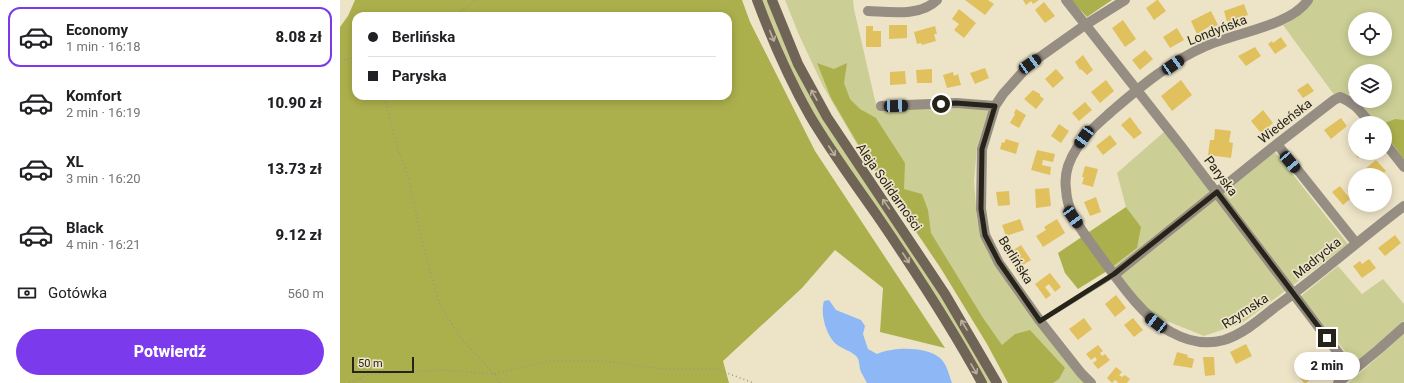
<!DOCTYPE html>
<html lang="pl">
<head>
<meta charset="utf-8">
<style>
  :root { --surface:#fff; --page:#f6f6f6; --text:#202124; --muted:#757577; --line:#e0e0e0; --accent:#7c3aed }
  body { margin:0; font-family:Roboto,sans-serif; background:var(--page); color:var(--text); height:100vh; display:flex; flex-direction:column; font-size:15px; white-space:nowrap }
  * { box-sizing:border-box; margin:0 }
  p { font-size:13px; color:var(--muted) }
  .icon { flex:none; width:22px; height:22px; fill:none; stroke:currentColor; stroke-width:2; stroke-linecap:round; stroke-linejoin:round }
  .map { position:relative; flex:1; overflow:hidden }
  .drawer { display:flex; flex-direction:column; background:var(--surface); width:340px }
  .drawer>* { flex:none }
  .hud { position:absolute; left:12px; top:12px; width:380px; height:88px; border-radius:12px; box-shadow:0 2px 10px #0003; display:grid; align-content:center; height:88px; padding:0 16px; background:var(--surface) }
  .fabs { position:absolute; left:1008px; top:12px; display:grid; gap:8px }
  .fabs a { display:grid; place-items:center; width:44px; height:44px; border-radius:50%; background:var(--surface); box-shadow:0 2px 10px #0003; font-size:20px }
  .scale { position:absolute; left:12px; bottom:10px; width:62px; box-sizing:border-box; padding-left:4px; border:2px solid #262318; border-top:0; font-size:11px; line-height:14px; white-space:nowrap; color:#262318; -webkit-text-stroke:3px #ede3c7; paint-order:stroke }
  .end { position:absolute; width:18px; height:18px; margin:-9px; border:5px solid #262318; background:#fff; box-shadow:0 0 0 2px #fff }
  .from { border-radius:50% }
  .bubble { position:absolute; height:28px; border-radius:14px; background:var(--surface); box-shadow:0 2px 10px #0003; font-size:13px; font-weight:800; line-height:28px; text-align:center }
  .car { position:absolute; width:12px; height:24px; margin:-12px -6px; border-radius:5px; box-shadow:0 0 3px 1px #0007; background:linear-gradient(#222 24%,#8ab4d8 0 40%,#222 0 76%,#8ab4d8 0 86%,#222 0) }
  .hud b { display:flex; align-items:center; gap:14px; height:38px; font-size:15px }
  .hud b+b { border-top:1px solid var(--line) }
  .hud i { width:10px; height:10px; background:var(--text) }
  ul { padding:7px 0 0; list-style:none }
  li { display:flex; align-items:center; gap:12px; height:60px; margin:0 8px 6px; padding:0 8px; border:2px solid transparent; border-radius:12px }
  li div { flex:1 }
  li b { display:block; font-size:15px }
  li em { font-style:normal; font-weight:800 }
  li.selected { border-color:var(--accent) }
  li>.icon { width:36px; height:36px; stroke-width:1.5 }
  .pay { display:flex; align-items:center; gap:10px; height:44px; padding:0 16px; font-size:15px }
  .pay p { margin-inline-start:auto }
  .cta { display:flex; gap:8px; margin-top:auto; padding:8px 16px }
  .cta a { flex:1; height:46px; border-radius:24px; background:var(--accent); color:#fff; font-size:16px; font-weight:800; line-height:46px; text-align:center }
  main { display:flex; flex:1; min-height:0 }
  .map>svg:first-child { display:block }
  .green { fill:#cbcf95; fill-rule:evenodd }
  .forest { fill:#acb04c; fill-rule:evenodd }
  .water { fill:#8db8f5 }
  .building { fill:#e1c15e }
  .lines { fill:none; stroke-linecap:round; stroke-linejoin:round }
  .path { stroke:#9e9781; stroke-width:1.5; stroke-dasharray:1 3; stroke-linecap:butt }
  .service { stroke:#968d83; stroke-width:5 }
  .minor { stroke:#968d83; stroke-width:10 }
  .secondary { stroke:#706456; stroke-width:10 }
  .oneway { stroke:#bbb09a }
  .route { stroke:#262318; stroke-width:5 }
  .labels { text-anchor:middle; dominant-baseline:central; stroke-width:3.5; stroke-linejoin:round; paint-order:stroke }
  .street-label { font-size:13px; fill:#262318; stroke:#ede3c7 }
</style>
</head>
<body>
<main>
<section class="drawer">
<ul>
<li class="selected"><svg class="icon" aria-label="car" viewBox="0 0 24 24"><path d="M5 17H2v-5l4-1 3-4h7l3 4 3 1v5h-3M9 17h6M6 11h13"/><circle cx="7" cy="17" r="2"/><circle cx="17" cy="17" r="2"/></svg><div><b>Economy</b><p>1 min · 16:18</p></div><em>8.08 zł</em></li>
<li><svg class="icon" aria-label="car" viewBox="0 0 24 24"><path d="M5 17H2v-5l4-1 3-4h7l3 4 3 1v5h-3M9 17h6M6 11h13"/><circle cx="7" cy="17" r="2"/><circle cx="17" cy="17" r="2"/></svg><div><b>Komfort</b><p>2 min · 16:19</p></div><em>10.90 zł</em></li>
<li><svg class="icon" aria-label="car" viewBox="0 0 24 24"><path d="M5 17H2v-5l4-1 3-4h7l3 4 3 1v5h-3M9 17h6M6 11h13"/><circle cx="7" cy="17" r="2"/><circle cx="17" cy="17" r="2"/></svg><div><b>XL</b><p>3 min · 16:20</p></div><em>13.73 zł</em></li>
<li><svg class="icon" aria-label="car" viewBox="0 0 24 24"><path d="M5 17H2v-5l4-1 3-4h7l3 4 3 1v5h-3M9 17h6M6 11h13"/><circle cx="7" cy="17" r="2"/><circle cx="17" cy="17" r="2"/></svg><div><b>Black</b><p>4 min · 16:21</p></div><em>9.12 zł</em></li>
</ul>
<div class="pay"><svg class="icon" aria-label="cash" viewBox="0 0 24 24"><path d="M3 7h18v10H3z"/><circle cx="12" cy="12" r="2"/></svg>Gotówka<p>560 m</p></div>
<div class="cta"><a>Potwierdź</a></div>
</section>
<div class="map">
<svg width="1064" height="383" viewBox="0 0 1064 383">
  <rect width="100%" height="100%" fill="#ede3c7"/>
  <!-- green -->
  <path class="green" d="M422,0H427L454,66L483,119L602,297L652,383H647L479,122L450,68Z
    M445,0H513L514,9L537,109L649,108L637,147L634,181L637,219L648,253L696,322L745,383H678L515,141L483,86L459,35Z
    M973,0H1064V159L1045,134V123H1036L1018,101H1045V71H1015V97L1012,94L995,96L943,25C955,19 967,12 973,0ZM1015,19H1045V49H1015Z
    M824,132L875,199L935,152L1008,244L902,323L864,336L812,315L773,266L797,248L793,217L786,207L777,173Z
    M998,266L1022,294L1043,279L1064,304V321L1015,364L961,296Z
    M1064,334V383H1008L1013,379Z"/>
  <!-- forest -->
  <path class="forest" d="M15,0H402L410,22L475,151L605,348L540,332L543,288L495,250L462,288L383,361L389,383H0V27L8,16ZM16,16H388V96H16Z
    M731,0H772L747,17Z
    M477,63L494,69L507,63L504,83L510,99L520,109L536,118L565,163L564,189L582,194L588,210L591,233L643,318L662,345L675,334L690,330L725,368L719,379L713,383H668L647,344L600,267L525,156L491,98Z
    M1055,119L1064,120V159L1045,134V123Z
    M786,207L801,227L797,248L767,271L738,289L725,273L718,253Z"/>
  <!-- water -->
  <path class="water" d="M489,300L496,310L521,320L525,326L523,334L528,349L537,354C553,347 586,346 600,358C607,364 609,375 612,383H527C525,379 523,376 521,372C519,368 520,361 517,357C512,351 502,349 496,344C486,335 480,313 484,301Z"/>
  <!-- building -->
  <path class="building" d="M625,0H648L654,4L645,15Z
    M683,0H699L693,4L691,1L686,5Z
    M817,0H818L826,11L814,20L806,8Z
    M704,2L715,16L705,23L695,10Z
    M904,4L908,15L887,22L884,11Z
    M619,9L636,23L624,38L614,30L619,24L612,19Z
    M871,11L878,25L871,28L870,26L857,34L851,21Z
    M783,20L796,39L785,47L772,28Z
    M549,25H567V38L549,39Z
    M526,26H533V31H541V47H526Z
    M595,26L597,34H594L596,41L582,45L581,43L577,44L574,32Z
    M837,28L844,40L830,48L823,37Z
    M941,37L947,46L935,54L928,44L932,41L933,43Z
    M915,47L921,56L906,66L898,56Z
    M805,50L813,59L800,70L792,60Z
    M743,55L753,70L747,75L741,69L740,70L735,62Z
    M645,68L649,78L635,84L630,73Z
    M592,69V83H577L576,70Z
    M716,69L724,78L713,88L705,79Z
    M565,71L566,84L550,85V72Z
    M613,72L614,76L618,74L621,85L607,88L603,75Z
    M766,80L774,91L760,103L751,92Z
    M841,80L852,95L832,111L821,96Z
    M968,83L974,91L963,98L957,90Z
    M693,90L700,94V96L704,99L696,109L684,99Z
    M745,102L752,110L739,121L732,113Z
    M676,109L686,115L679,128L670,123L675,114L674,113Z
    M923,110L933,123L921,133L911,121Z
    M790,117L802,133L794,139L781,125Z
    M1001,118L1007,126L991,139L984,130Z
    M719,124L729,131L721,143L711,136Z
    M875,129L891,131L889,142L893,143L891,158L868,155L870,140H874Z
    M770,135L777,144L763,155L756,146Z
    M666,139L679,143L676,154L660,149L662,142L664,143Z
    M1015,142V153H1024L1018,158L1009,147Z
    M697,150L715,154L713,162L703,160L702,165L711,167L710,175L691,170Z
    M1036,160L1046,171L1041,175H1032L1026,168Z
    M745,166L758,169L753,187L742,184L744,177H742Z
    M1000,186L1010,199L1003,205L992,192Z
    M709,188L711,206L696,208L695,189Z
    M669,191L670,205L658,206L656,192Z
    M756,197L761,212L750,216L744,202Z
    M680,219L684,230L666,236L662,225Z
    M717,219L725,233L703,247L696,236L706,230L704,227Z
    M1055,235L1061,243L1045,256L1038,248Z
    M681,245L691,260L681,266L672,251Z
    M1029,259L1036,268L1022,278L1013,266L1020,261L1022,264Z
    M710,273L721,287L715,292L709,284L705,287L711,295L706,299L695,284Z
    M776,295L786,308L775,317L765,304Z
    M744,318L752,329L738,340L729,329Z
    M793,318L803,330L794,337L784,325Z
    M906,344L912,356L896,364L890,352Z
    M758,345L763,351L760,353L762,356L765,354L770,360L758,369L753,363L757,360L755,357L751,360L746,354Z
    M837,352L848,355L847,357L854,359L852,368L833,365Z
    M863,357H874L875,375L865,376Z
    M970,357L981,370L966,383H964L957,374L967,366L964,362Z
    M776,367L782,372L779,375L782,377L785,375L790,379L787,383H777L778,382L775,380L772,383L767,378Z"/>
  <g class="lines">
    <!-- path -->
    <path class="path" d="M114,16L136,0
      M0,61L16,57
      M9,383L28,375L53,373L106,370L154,374L119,336L99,303L81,237L69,180L58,149L44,96
      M160,383L154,374L209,361H261L324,369H376L414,383"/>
    <!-- service -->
    <path class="service" d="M700,321L774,275"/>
    <!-- minor -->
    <path class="minor" d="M726,0L841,146L1012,371
      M968,0C951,26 894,33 866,46C831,61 800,87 772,111C759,123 746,133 737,148C729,160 724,175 726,189C727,211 738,225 750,242C771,270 800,316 831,332C847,341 866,345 884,340C903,334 919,320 934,308C979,276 1020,239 1064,206
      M528,11C550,12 580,17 597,0
      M541,106L616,103L655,106
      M1045,143L1064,167
      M937,144L1016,243
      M774,275L937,144L994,100L1000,97C1015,103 1020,111 1030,123
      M751,383L741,373L700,321L659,263L645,235L641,209L642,149L655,106L663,94L690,64L745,25L785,0
      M998,383L1038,350L1064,327"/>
    <!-- secondary -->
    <path class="secondary" d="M417,0C432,40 449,79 470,116C490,150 513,181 536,214C573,268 610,324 642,383
      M432,0L458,64L487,117L605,294L657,383"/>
  </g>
  <!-- one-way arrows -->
  <defs><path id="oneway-shaft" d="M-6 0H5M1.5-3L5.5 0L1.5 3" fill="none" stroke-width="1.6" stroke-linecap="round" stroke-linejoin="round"/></defs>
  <g class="oneway">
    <use href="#oneway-shaft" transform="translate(432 36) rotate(68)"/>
    <use href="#oneway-shaft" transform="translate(474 95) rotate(-119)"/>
    <use href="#oneway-shaft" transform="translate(492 151) rotate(56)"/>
    <use href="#oneway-shaft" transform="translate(546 204) rotate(-125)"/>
    <use href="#oneway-shaft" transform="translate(566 258) rotate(57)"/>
    <use href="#oneway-shaft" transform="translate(624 325) rotate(-121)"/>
    <use href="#oneway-shaft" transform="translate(634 369) rotate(60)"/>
  </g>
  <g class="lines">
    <!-- route -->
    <path class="route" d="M601,104L616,103L655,106L642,149L641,209L645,235L659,262L700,321L774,274L877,192L987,338"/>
  </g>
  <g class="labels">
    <!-- street labels -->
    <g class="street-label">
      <text transform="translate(877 30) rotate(-21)">Londyńska</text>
      <text transform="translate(945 121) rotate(-38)">Wiedeńska</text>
      <text transform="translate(881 176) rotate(53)">Paryska</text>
      <text transform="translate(549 187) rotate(55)">Aleja Solidarności</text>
      <text transform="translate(977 258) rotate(-39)">Madrycka</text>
      <text transform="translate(676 260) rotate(58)">Berlińska</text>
      <text transform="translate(905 311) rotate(-33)">Rzymska</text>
    </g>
  </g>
</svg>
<div class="fabs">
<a><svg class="icon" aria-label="locate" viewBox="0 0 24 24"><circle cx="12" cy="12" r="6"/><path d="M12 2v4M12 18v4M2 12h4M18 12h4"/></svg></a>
<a><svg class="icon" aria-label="layers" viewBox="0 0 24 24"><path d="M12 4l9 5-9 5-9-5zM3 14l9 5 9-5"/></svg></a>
<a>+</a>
<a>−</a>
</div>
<div class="scale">50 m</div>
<i class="end from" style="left:601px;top:104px"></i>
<i class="end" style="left:987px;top:338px"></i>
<div class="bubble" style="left:954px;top:352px;width:66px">2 min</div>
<i class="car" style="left:690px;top:64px;rotate:55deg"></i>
<i class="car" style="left:833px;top:65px;rotate:55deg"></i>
<i class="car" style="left:556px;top:106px;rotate:88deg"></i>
<i class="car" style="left:744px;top:137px;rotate:215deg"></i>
<i class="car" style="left:950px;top:162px;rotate:140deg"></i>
<i class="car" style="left:733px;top:217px;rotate:144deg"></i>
<i class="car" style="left:816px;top:323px;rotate:307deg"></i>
<div class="hud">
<b><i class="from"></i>Berlińska</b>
<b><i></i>Paryska</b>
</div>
</div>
</main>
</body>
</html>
